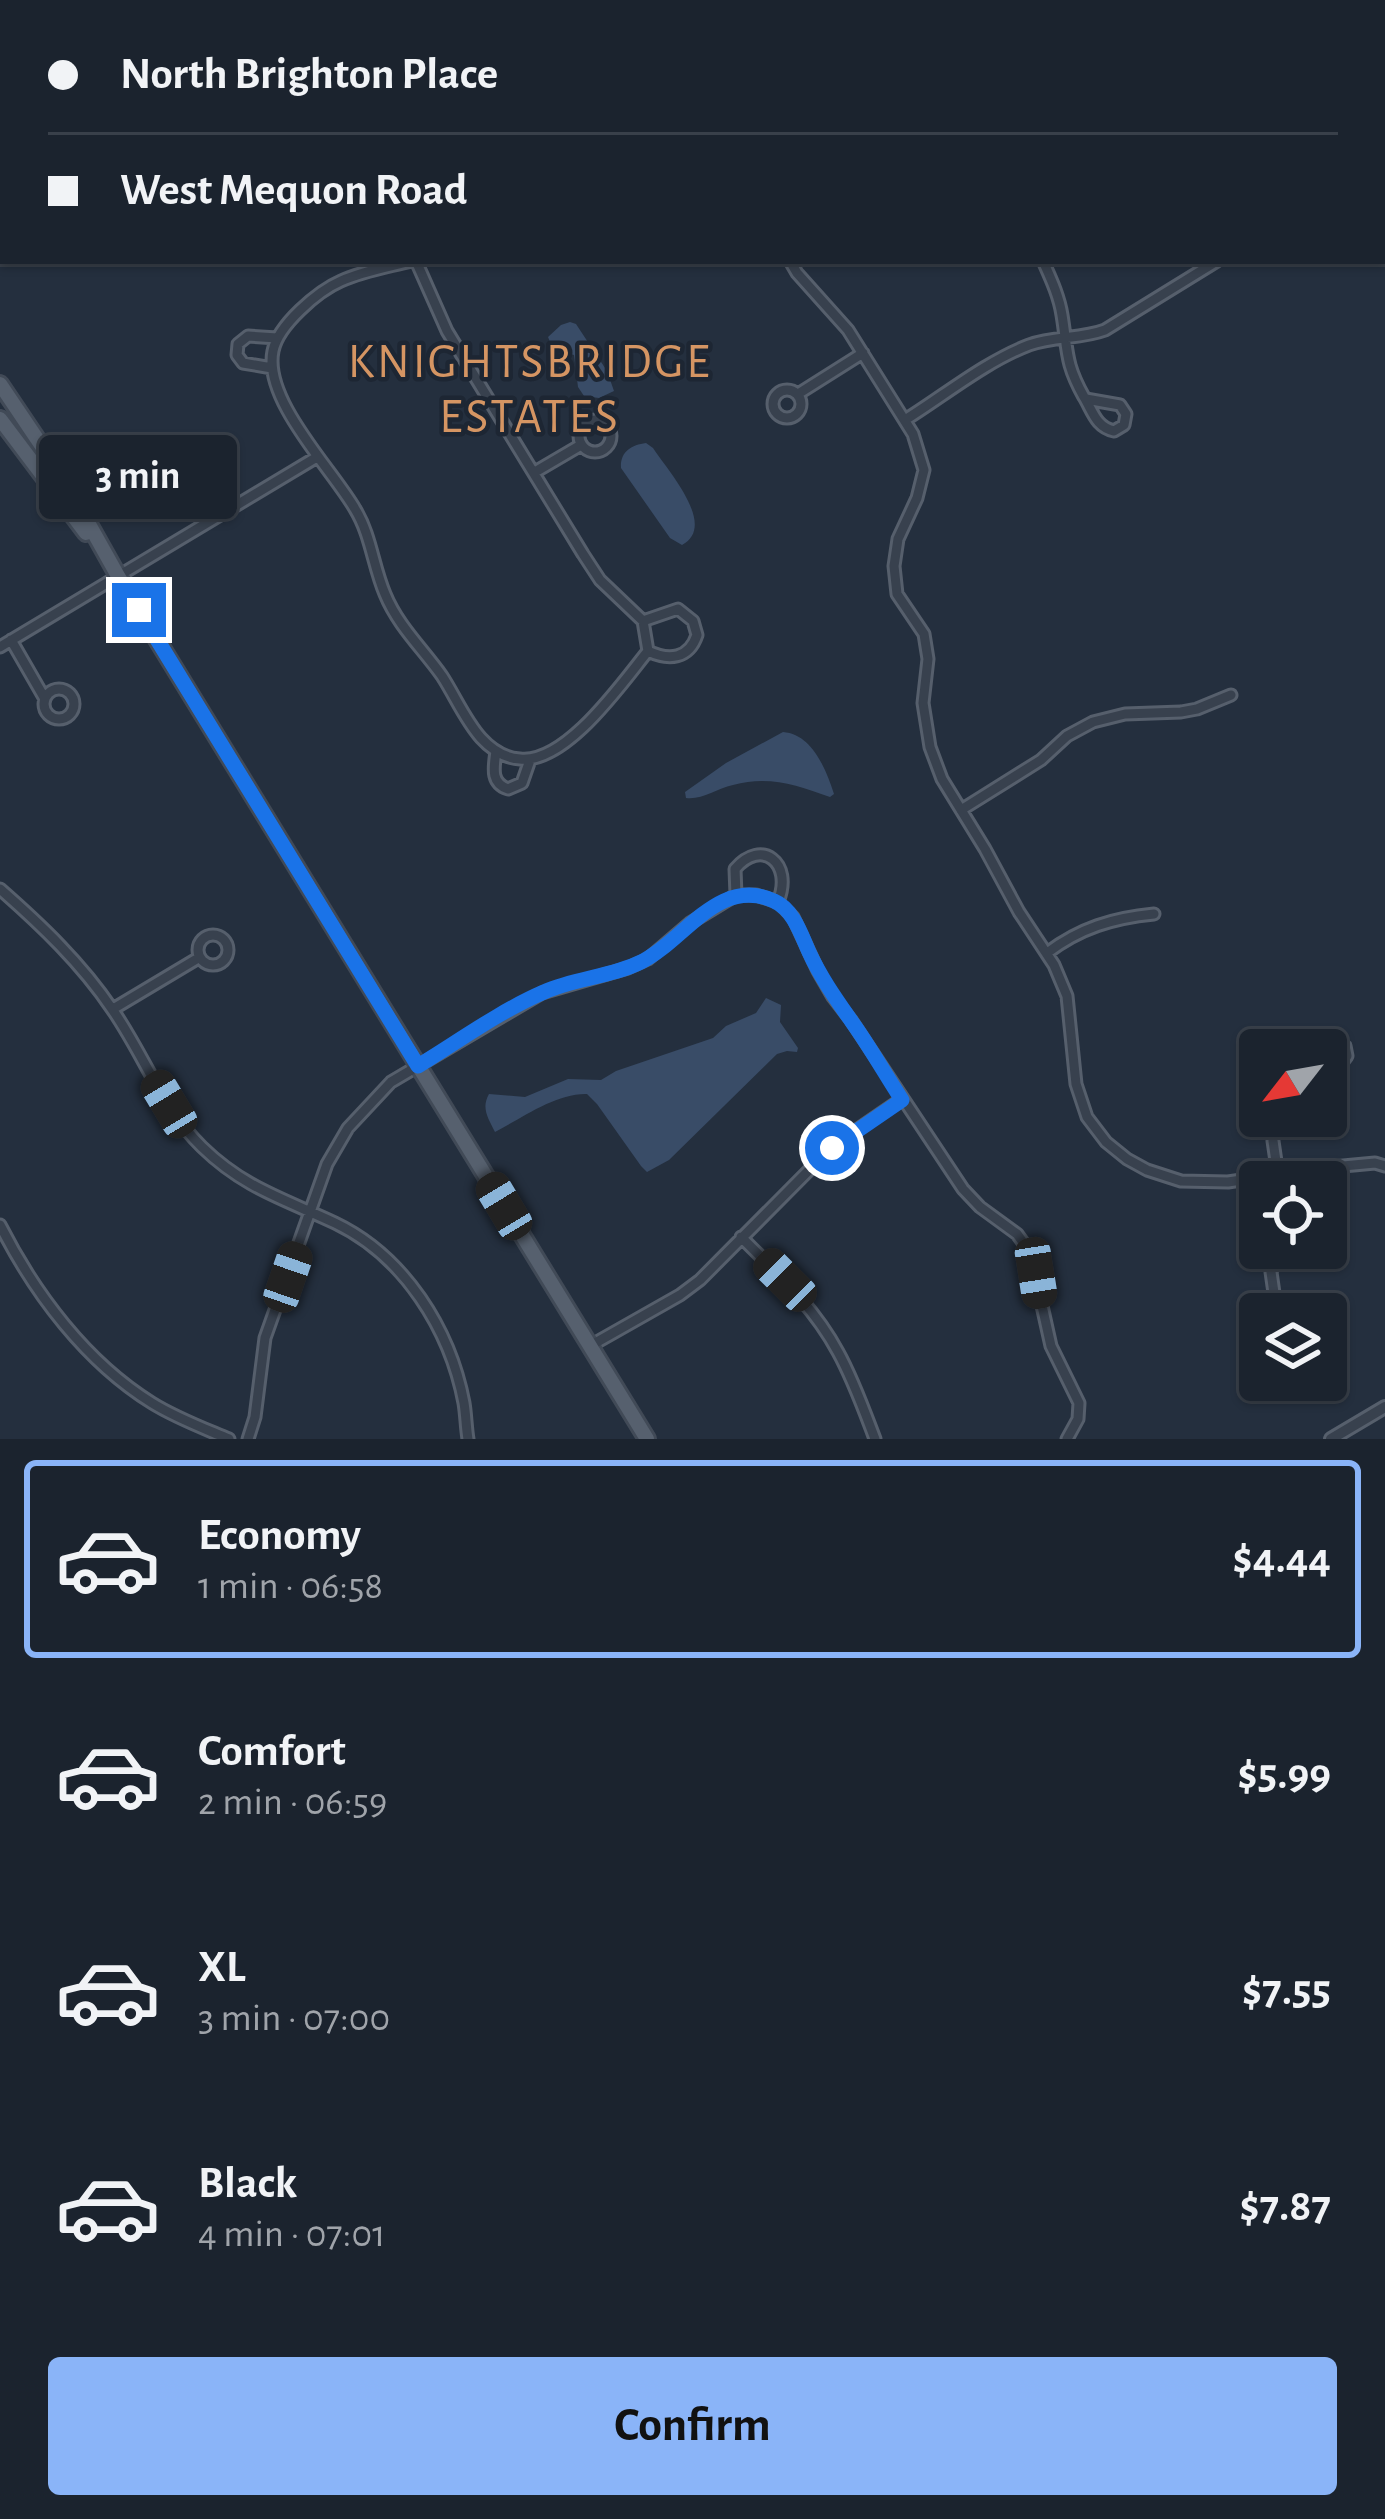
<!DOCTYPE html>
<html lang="en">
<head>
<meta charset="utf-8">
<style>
  :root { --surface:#1b232e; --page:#242b36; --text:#f1f3f6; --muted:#a0a4aa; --line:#39404a; --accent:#8ab4f8 }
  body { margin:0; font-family:"Alegreya Sans",sans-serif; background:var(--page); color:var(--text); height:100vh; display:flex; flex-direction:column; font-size:45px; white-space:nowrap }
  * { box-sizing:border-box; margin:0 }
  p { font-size:39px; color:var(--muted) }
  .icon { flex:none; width:66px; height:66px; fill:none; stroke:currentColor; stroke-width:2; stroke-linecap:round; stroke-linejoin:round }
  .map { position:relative; height:1439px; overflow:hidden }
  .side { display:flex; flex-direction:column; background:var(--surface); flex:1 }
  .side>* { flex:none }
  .guide { position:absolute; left:0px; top:0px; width:1386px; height:264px; box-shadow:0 3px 9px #0004,0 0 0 3px var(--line); display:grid; align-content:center; height:264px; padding:0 48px; background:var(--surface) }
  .needle { width:78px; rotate:239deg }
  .buttons { position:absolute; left:1239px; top:1029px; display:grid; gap:24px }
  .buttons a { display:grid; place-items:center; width:108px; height:108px; border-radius:12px; background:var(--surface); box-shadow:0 3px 9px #0004,0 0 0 3px var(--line); font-size:60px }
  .end { position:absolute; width:54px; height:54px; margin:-27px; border:15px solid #1a73e8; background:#fff; box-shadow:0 0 0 6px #fff }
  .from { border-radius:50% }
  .bubble { position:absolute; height:84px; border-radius:12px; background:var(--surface); box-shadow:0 3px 9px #0004,0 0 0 3px var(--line); font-size:39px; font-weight:700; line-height:84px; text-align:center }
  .car { position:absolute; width:36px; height:72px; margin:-36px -18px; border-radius:15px; box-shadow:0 0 9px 3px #0007; background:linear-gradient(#222 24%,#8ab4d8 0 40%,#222 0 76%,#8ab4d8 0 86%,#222 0) }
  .guide b { display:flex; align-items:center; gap:42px; height:114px; font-size:45px }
  .guide b+b { border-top:3px solid var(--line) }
  .guide i { width:30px; height:30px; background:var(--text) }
  ul { padding:21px 0 0; list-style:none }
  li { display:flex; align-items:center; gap:36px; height:198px; margin:0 24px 18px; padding:0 24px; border:6px solid transparent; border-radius:12px }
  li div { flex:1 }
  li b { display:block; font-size:45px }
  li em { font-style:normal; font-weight:700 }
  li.selected { border-color:var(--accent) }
  li>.icon { width:108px; height:108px; stroke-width:1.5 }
  .primary-button { display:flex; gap:24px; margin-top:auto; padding:24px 48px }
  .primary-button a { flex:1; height:138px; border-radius:12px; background:var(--accent); color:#111; font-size:48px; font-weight:700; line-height:138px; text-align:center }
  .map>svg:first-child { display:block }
  .water { fill:#394c67 }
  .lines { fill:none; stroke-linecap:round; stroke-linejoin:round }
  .minor-casing { stroke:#565f6c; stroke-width:15 }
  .tertiary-casing { stroke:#565f6c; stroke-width:16 }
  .primary-casing { stroke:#414a57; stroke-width:20 }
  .minor { stroke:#38414e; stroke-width:9 }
  .tertiary { stroke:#38414e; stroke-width:10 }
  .primary { stroke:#56606e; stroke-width:14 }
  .route { stroke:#1a73e8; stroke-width:15 }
  .labels { text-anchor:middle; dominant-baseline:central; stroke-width:9; stroke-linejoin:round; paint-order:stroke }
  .neighbourhood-label { font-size:48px; letter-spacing:3px; fill:#d59563; stroke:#1d2633 }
</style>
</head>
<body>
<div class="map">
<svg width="1385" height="1439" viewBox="0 0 1385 1439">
  <rect width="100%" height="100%" fill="#242f3e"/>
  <!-- water -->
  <path class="water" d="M570,322L576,324L607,371L614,391L599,398L584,396L578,387L574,355L553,349L548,337L561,325Z
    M646,443L653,448C668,471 718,526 682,545L670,538L621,468C620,452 631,445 646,443Z
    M783,732C812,734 826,769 834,794L830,797C797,785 768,775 733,785C716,789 702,800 686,798L685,792L726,763Z
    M766,998L781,1005L780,1022L798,1048L797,1052L787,1051L777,1054L669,1160L647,1172L641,1166L597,1104L587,1094C556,1093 522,1118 495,1132C488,1118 481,1108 489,1094L525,1097L568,1079L601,1080L616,1071L713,1038L726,1026L756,1013Z"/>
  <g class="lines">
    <defs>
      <path id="minor" d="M235,0L236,3
        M418,0L420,3
        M873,0L874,3
        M658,3L659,0
        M411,261C388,267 363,271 341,281C318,291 278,325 273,351C263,400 332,469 355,509C371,535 373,566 385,594C398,626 423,649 442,676C455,696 465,720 481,738C491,749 505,758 520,759C566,764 622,683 648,651L643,621L600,580L583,554L447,331L416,261
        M790,261L797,273L848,330L913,434L924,470L917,498L898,539L894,566L897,594L924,634L928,659L923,703L930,747L942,779L985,849L1019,912L1054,965L1067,996L1076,1084L1087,1117L1106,1142L1127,1159L1147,1170L1181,1181L1228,1182L1322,1168L1375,1163L1385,1166
        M1043,261C1051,279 1059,296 1062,315C1068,352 1065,363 1084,397C1093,412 1096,427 1114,431L1124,425L1126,414L1120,405L1086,399
        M272,368L243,363L237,355L238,344L248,336L277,338
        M773 404a14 14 0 1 1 28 0a14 14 0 1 1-28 0Z
        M798,394L863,353
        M579 436a16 16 0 1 1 32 0a16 16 0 1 1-32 0Z
        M905,420C945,395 985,362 1029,345C1054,336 1081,339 1105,330L1217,261
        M535,472L581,445
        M643,621L678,609L693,621L697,635C689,659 669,661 648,651
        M11,640L45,699
        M0,647L317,457
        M44 704a15 15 0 1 1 30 0a15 15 0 1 1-30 0Z
        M496,751C494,767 490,783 508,789L522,783L530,760
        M961,810L1041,760L1067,736L1093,722L1125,714L1181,712L1197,709L1231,695
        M0,889C41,925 81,963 112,1009C143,1053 162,1108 202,1147C244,1188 284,1199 335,1223C404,1256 450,1329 464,1403C466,1415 466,1427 468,1439
        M736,895L735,869C761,838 794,862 778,902
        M198 950a15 15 0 1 1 30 0a15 15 0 1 1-30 0Z
        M1047,953C1080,928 1113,918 1154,914
        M113,1009L200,957
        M1319,1050L1324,1043L1332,1039L1345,1046L1347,1056L1341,1064L1326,1067
        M1273,1116V1141L1279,1182
        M0,1225C35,1294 86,1362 152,1403C176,1418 203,1428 229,1439
        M741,1237C777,1273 814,1307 838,1352C853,1379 864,1410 875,1439
        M1275,1300L1297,1314
        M1273,1314L1275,1300L1271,1272L1280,1248
        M590,1346L680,1295L700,1280L832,1147L902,1099
        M248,1439L255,1417L265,1338L327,1164L348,1128L391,1082L542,993L628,968L648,959L690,923L736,895H756L778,902L793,917L818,971L833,997L851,1020L963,1189L980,1207L1017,1234L1030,1252L1051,1346L1079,1403L1078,1419L1067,1439"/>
      <path id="tertiary" d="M1331,1439L1385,1407"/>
      <path id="primary" d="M207,3L212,0
        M247,3L252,0
        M0,129L3,127
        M0,150L3,149
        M0,384L62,476L118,576L647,1439
        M0,419L86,533"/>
    </defs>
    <!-- minor casing -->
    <use href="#minor" class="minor-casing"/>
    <!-- tertiary casing -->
    <use href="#tertiary" class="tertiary-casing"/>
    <!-- primary casing -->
    <use href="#primary" class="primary-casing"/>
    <!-- minor -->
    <use href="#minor" class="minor"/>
    <!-- tertiary -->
    <use href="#tertiary" class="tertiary"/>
    <!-- primary -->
    <use href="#primary" class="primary"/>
  </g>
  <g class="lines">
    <!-- route -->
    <path class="route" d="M139,610L418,1066C459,1041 500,1011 544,992C575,978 611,977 641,962C684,941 719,875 774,901C793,909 801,934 809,952C821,978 836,999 852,1022C870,1047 885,1074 902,1100L832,1148"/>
  </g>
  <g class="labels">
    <!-- neighbourhood labels -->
    <g class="neighbourhood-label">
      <text x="530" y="363">KNIGHTSBRIDGE<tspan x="530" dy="55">ESTATES</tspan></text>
    </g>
  </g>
</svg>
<div class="buttons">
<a><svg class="needle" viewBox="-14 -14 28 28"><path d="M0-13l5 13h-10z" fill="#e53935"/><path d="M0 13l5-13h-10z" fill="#a0a4aa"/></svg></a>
<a><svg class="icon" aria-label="locate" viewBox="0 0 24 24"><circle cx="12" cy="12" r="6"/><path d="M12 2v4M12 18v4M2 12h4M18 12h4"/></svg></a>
<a><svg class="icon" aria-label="layers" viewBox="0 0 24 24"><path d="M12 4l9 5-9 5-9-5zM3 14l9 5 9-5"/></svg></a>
</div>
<i class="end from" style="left:832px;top:1148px"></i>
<i class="end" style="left:139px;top:610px"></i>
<div class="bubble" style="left:39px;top:435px;width:198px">3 min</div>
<i class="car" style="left:169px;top:1104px;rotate:329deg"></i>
<i class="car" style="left:504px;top:1206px;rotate:329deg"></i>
<i class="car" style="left:1036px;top:1273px;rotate:171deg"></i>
<i class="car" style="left:288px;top:1277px;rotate:19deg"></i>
<i class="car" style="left:785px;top:1280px;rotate:315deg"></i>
<div class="guide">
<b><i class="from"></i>North Brighton Place</b>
<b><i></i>West Mequon Road</b>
</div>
</div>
<section class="side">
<ul>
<li class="selected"><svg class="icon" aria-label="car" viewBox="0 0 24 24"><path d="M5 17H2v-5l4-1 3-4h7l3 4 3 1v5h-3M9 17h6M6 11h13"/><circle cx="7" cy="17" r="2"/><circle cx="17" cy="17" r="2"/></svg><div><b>Economy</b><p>1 min · 06:58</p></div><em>$4.44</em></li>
<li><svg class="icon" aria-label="car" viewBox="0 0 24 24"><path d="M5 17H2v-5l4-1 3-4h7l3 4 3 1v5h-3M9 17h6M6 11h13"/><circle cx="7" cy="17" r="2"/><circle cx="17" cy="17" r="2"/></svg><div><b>Comfort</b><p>2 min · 06:59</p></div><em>$5.99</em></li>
<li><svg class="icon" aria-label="car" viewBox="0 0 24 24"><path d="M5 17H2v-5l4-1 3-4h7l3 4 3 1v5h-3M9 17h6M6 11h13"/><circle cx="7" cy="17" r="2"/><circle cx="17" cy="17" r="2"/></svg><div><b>XL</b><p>3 min · 07:00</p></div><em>$7.55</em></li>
<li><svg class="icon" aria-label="car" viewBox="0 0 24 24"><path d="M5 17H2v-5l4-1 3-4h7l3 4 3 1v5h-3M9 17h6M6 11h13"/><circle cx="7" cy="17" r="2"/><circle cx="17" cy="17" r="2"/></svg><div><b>Black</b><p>4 min · 07:01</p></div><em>$7.87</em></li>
</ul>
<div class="primary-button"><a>Confirm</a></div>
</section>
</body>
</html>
